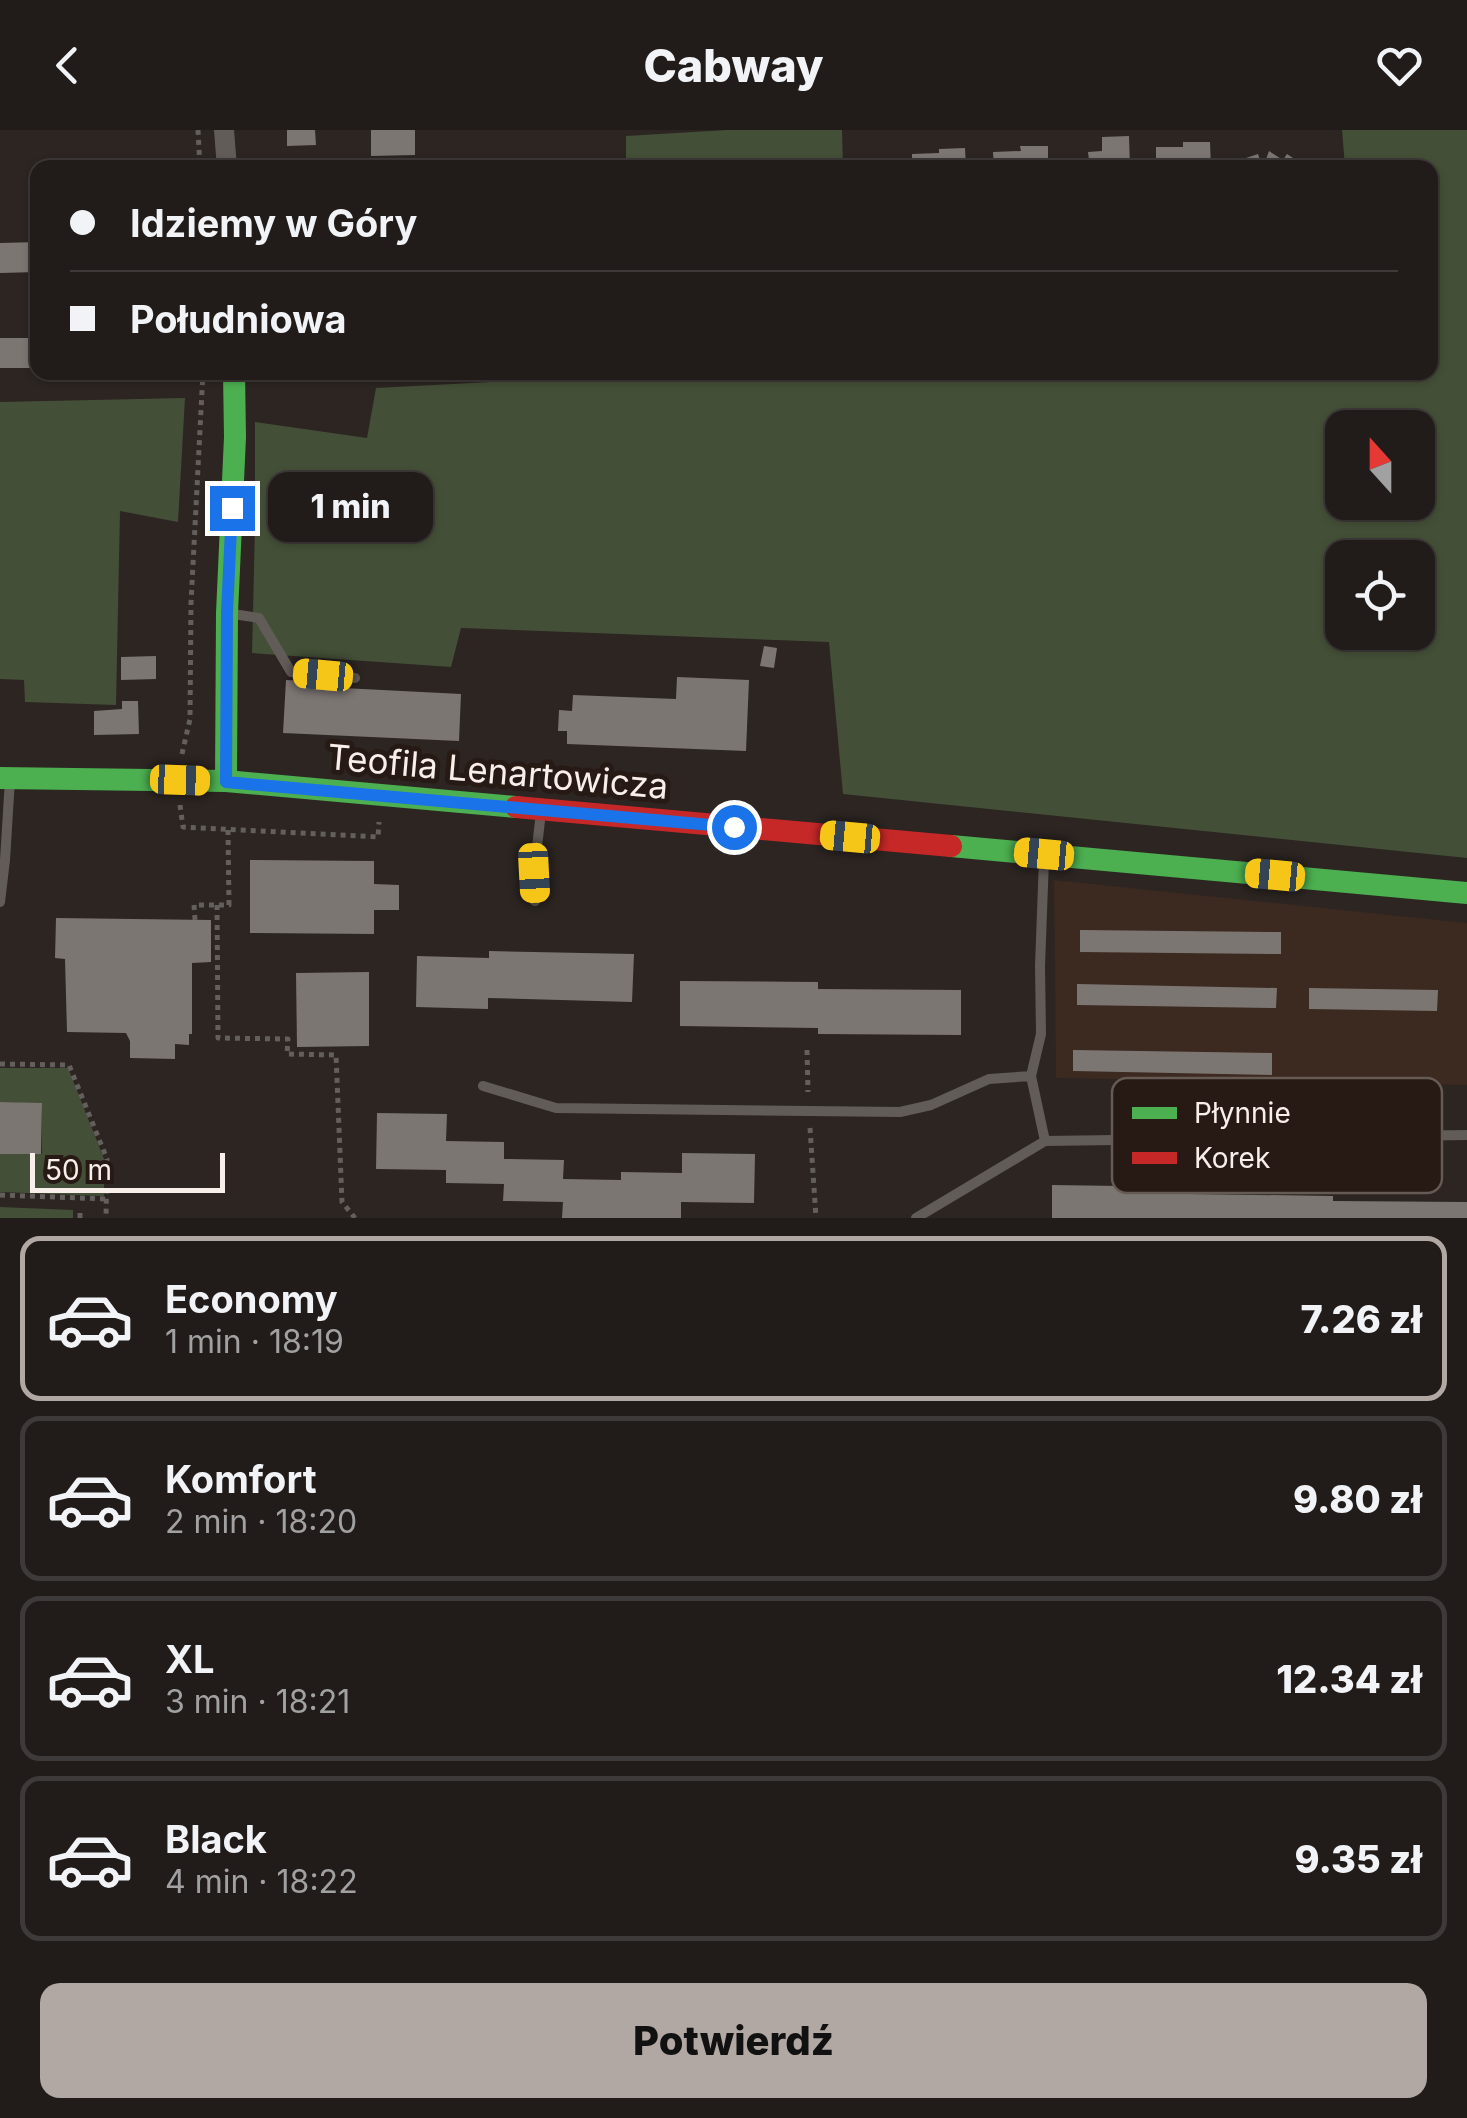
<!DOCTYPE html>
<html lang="pl">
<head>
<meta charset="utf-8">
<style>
  :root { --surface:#211c1a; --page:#2d2927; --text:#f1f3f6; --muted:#a2a1a2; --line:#3e3a39; --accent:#b1a8a4 }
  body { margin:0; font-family:Inter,sans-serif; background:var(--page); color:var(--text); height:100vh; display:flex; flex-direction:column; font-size:38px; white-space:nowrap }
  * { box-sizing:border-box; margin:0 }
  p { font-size:32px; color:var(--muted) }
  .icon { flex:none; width:55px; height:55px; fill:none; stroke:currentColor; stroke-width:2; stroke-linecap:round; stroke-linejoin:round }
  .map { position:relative; height:1088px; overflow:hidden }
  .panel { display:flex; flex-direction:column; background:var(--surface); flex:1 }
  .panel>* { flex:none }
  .banner { position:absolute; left:30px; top:30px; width:1408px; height:220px; border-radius:20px; box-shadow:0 2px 8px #0004,0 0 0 2px var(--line); display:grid; align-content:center; height:220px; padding:0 40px; background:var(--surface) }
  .needle { width:65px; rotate:339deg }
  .buttons { position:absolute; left:1325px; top:280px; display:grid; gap:20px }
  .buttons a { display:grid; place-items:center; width:110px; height:110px; border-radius:20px; background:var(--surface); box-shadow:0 2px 8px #0004,0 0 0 2px var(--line); font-size:50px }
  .scale { position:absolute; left:30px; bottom:25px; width:195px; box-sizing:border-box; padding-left:10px; border:5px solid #f8eeea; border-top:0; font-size:28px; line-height:35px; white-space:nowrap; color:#f8eeea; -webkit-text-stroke:8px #271a14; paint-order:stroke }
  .end { position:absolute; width:45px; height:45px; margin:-22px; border:12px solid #1a73e8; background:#fff; box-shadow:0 0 0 5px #fff }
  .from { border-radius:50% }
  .bubble { position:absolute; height:70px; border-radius:20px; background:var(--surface); box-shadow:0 2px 8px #0004,0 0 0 2px var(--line); font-size:32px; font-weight:800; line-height:70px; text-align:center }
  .car { position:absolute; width:30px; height:60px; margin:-30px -15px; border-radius:12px; box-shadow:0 0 8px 2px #0007; background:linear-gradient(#f5c518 24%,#345 0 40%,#f5c518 0 76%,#345 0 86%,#f5c518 0) }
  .banner b { display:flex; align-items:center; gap:35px; height:95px; font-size:38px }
  .banner b+b { border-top:2px solid var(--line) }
  .banner i { width:25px; height:25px; background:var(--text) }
  ul { padding:18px 0 0; list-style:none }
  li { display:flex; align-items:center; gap:30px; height:165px; margin:0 20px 15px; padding:0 20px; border:5px solid var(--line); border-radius:20px }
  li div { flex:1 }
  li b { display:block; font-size:38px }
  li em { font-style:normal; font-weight:800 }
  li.on { border-color:var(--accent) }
  li>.icon { width:90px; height:90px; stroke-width:1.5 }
  .action { display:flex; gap:20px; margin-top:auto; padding:20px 40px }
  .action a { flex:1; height:115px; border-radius:20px; background:var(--accent); color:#111; font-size:40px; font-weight:800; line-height:115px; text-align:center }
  header { display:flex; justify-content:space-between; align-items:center; height:130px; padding:0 40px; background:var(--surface); font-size:45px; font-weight:800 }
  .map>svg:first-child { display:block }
  .built { fill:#3c2920 }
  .green { fill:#444f37; fill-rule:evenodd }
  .building { fill:#7c7672 }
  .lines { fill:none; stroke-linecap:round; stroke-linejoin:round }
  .path { stroke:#635f5c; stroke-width:5; stroke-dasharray:5 5; stroke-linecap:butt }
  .lane { stroke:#625c58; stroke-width:10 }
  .street { stroke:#625c58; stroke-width:20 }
  .fast { stroke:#4caf50; stroke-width:22 }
  .jam { stroke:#c62828; stroke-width:22 }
  .route { stroke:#1a73e8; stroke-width:12 }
  .labels { text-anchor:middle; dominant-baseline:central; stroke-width:10; stroke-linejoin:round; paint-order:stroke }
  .street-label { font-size:35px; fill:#f8eeea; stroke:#271a14 }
  .key { fill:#271a14; stroke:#665a54; stroke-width:2.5 }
  .key-label { font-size:28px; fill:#f8eeea }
</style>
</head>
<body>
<header><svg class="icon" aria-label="back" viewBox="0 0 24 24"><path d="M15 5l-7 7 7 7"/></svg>Cabway<svg class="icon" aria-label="heart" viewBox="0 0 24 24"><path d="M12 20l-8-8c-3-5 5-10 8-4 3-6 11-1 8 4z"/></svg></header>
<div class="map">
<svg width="1467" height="1088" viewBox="0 0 1467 1088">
  <rect width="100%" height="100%" fill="#2c2522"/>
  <!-- built -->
  <path class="built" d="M1054,750L1467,793V955L1056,948Z"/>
  <!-- green -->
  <path class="green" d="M727,0H842L843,37H626V6Z
    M1342,0H1467V728L843,664L829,512L461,498L451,537L252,523L255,395V292L367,308L376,258L629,245L630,242H1430V38L1345,37ZM1342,298H1418V372H1342ZM1342,428H1418V502H1342Z
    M185,268L178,392L120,381L116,575L25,572L24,550L0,549V272Z
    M0,938H68L104,1029V1066L0,1062V1024H42V974L0,972Z
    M0,1077L73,1080V1088H0Z"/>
  <!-- building -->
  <path class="building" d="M287,0H315L316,15L287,16Z
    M371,0H415V25L371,26Z
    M1129,6L1130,38H1078V31L1089,30L1088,22L1102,21V7Z
    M1183,12H1210L1211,38H1156V17H1183Z
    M1020,16H1048V38H994L993,22L1021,21Z
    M965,18L966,38H912V24L939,23V19Z
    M1269,21L1283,30L1287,24L1308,38H1235L1234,32L1258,24L1261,33L1265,32Z
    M38,112V142L0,143V113Z
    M0,208H38V238H0Z
    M764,516L777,518L774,538L760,536Z
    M156,526V549L121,550V527Z
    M677,547L749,550L746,621L567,614V601H558L559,580L572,581L573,565L676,569Z
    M286,550L323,552V557L461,564L459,611L283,603Z
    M122,571H138L139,604L94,605V581L122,579Z
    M250,730L374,731V754L399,755V780H374V804L250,803Z
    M56,788L211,790V832L192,833V904H189V915L175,914V929L130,928V911L126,903L67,902L65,829L55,828Z
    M1080,800L1281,802V824L1080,822Z
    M489,821L634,824L632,872L488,868V879L416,877L417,826L489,828Z
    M369,842V916L297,917L296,843Z
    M680,851L818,852V859L961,860V905L818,904V898L680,896Z
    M1077,854L1277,858L1276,878L1077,875Z
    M1309,858L1438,860L1437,881L1309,879Z
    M1073,920L1272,923V945L1073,941Z
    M0,972L42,973L41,1024H0Z
    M377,983L447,984L446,1011L504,1012V1029L564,1030L563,1049L621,1050V1042L682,1043V1023L755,1024L754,1073L681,1072V1088H562L563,1072L503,1071L504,1054L446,1053V1040L376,1039Z
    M1052,1055L1191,1057V1064L1333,1066V1071L1467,1072V1088H1052Z"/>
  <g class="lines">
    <!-- path -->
    <path class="path" d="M198,0L200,38
      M182,624L190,589L191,473L203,242
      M180,675L183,697L378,707L379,692
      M217,775L218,908L288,909L287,924L336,925L342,1072L355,1088
      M195,790L194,775H229L228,699
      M807,920L808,962
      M0,934L69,935L107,1029L106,1088
      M810,998L816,1088
      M0,1065L107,1069
      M80,1088V1083"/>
    <!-- lane -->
    <path class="lane" d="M233,484L259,488L291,542L355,548
      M1044,729L1040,836L1041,904L1031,946L1045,1011
      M535,771L534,743L541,682
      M0,772L5,730L10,649
      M483,956L556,978L900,982L931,975L989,949L1031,946
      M916,1088L1045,1011L1467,1005"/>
    <!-- street -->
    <path class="street" d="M224,0L227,38"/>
    <!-- fast -->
    <path class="fast" d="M0,648L226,651L516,677
      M226,651L227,483L235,307L234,242
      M951,716L1467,763"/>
    <!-- jam -->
    <path class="jam" d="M516,677L951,716"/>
  </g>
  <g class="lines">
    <!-- route -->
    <path class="route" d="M232,378L227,482L226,652L734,697"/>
  </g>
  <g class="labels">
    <!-- street labels -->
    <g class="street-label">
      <text transform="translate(498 641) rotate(5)">Teofila Lenartowicza</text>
    </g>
  </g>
  <!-- legend -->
  <rect x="1112" y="948" width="330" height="115" rx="15" class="key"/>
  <rect x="1132" y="977" width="45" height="12" fill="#4caf50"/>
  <rect x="1132" y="1022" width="45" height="12" fill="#c62828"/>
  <g class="key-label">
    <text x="1194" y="993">Płynnie</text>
    <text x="1194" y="1038">Korek</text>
  </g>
</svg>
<div class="buttons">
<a><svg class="needle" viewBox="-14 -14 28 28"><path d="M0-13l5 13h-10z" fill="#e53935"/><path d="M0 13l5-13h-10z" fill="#a2a1a2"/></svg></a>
<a><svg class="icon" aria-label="locate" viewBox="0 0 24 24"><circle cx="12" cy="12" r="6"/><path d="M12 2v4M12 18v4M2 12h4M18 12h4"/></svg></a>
</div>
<div class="scale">50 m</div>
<i class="end from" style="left:734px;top:697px"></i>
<i class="end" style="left:232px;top:378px"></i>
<div class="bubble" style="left:268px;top:342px;width:165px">1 min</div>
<i class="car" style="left:323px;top:545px;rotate:275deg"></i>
<i class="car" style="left:180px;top:650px;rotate:92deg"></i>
<i class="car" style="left:850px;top:707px;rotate:275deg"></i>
<i class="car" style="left:1044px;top:724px;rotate:275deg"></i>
<i class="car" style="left:534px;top:743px;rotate:177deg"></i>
<i class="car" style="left:1275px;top:745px;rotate:275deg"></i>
<div class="banner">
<b><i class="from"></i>Idziemy w Góry</b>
<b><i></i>Południowa</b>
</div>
</div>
<section class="panel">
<ul>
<li class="on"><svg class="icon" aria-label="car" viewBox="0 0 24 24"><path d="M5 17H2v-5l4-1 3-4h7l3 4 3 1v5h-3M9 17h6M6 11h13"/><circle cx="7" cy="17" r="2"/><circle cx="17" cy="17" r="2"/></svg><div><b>Economy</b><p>1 min · 18:19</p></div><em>7.26 zł</em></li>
<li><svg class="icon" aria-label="car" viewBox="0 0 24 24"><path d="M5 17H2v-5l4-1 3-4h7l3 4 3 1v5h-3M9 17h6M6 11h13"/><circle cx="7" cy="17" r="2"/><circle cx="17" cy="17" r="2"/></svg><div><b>Komfort</b><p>2 min · 18:20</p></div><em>9.80 zł</em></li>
<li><svg class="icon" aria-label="car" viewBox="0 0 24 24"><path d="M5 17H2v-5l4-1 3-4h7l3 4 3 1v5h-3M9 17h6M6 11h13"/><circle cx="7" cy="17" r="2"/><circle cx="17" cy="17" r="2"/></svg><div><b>XL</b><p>3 min · 18:21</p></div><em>12.34 zł</em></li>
<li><svg class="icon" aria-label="car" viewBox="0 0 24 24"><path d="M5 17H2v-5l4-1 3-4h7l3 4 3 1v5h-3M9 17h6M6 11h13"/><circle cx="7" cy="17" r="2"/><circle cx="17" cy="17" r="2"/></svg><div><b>Black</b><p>4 min · 18:22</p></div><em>9.35 zł</em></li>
</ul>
<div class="action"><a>Potwierdź</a></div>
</section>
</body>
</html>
